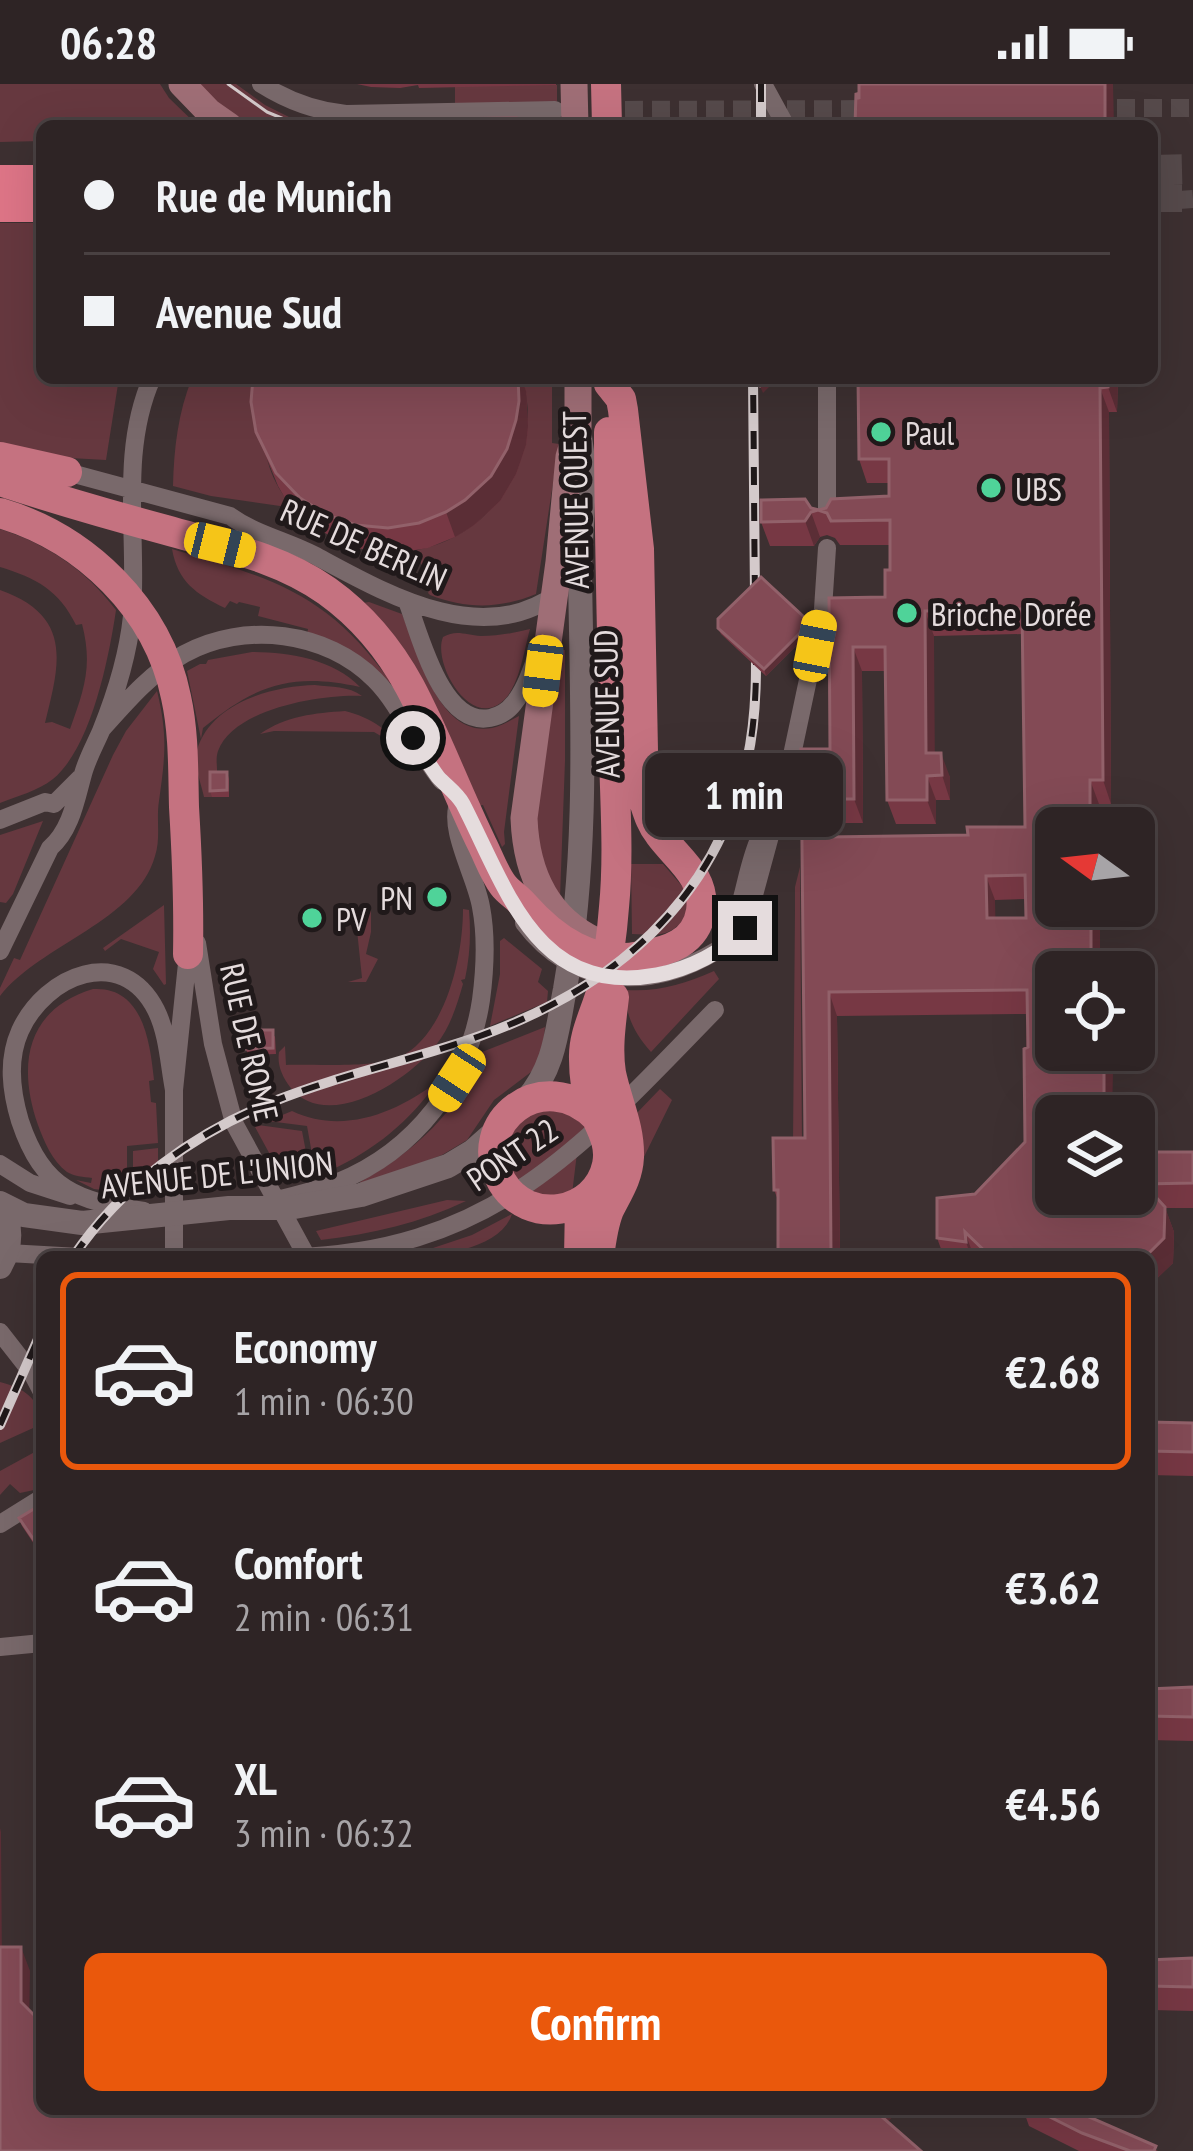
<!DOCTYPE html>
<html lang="en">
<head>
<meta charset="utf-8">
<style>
  :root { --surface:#2e2425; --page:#3a3032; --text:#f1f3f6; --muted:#a7a4a7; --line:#494142; --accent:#ea580c }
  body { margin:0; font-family:"PT Sans Narrow",sans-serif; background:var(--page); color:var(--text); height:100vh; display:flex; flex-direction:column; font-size:45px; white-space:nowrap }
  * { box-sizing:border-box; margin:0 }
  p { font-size:39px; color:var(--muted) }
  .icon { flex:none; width:66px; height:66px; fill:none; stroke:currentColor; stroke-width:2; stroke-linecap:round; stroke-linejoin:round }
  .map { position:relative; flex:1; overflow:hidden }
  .details { position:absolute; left:36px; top:1167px; width:1119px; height:864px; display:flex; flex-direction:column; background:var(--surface); border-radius:18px; box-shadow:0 12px 48px #0002,0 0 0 3px var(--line) }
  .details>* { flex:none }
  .banner { position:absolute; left:36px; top:36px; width:1122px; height:264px; border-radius:18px; box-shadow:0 12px 48px #0002,0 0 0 3px var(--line); display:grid; align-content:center; height:264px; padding:0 48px; background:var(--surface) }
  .needle { width:78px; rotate:285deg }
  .controls { position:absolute; left:1035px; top:723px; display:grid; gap:24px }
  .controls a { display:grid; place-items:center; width:120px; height:120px; border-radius:18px; background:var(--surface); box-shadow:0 12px 48px #0002,0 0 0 3px var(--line); font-size:60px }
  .end { position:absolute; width:54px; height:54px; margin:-27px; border:15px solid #e5dcdd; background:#111; box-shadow:0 0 0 6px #111 }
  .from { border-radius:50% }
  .bubble { position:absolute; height:84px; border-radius:18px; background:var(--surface); box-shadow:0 12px 48px #0002,0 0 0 3px var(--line); font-size:39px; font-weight:600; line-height:84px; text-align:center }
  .car { position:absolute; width:36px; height:72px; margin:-36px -18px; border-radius:15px; box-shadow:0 0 9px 3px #0007; background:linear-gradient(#f5c518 24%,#345 0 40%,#f5c518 0 76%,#345 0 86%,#f5c518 0) }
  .banner b { display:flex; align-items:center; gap:42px; height:114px; font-size:45px }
  .banner b+b { border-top:3px solid var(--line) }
  .banner i { width:30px; height:30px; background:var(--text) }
  ul { padding:21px 0 0; list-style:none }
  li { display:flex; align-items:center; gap:36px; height:198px; margin:0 24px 18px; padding:0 24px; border:6px solid transparent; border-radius:18px }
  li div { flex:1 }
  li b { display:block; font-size:45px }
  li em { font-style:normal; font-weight:600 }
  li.selected { border-color:var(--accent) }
  li>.icon { width:108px; height:108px; stroke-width:1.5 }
  .cta { display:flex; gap:24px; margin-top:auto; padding:24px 48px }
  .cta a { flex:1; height:138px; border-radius:18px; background:var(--accent); color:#fff; font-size:48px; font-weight:600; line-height:138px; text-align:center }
  .status { display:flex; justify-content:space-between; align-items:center; height:84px; padding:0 60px; background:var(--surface); direction:ltr }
  .status svg { height:33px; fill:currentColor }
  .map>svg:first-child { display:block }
  .green { fill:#66383f }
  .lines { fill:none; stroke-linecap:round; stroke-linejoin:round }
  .minor-tunnel { stroke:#564a4b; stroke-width:18; stroke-dasharray:18 9; stroke-linecap:butt }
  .trunk-tunnel { stroke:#564a4b; stroke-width:30; stroke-dasharray:30 15; stroke-linecap:butt }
  .minor { stroke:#79696b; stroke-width:18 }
  .tertiary { stroke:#79696b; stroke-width:24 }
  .secondary { stroke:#9f6e76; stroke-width:27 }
  .primary { stroke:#c57280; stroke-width:30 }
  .trunk { stroke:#de7587; stroke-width:30 }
  .tram { stroke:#d4cacb; stroke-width:3 }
  .rail-casing { stroke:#d4cacb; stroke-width:10 }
  .rail { stroke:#20191a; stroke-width:6; stroke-dasharray:18; stroke-linecap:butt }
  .wall { fill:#773844; fill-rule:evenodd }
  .shaded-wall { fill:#5b2e36 }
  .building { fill:#834a55; stroke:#92616a; stroke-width:3; fill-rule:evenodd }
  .route { stroke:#e5dcdd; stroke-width:15 }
  .poi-dot { fill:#4fd399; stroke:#20191a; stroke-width:4.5 }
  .labels { text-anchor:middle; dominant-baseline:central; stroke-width:10; stroke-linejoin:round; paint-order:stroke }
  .poi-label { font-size:33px; fill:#e5dcdd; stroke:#20191a; text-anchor:start }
  .street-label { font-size:33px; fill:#e5dcdd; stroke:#20191a }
</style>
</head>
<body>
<div class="status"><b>06:28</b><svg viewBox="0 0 49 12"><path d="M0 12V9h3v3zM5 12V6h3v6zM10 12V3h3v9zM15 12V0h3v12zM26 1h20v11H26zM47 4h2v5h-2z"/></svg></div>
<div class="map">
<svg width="1193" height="2067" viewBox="0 0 1193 2067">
  <rect width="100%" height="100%" fill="#3d3031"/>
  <!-- green -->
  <path class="green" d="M0,0H160L169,14L198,42H42V57L0,58Z
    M194,0H236L265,21L289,33L318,42H247Z
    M455,1H557V20L455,19Z
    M0,139H42V294H119L106,376L70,374L0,362Z
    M192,294H266C263,345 257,383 294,424L211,412L173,402C174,364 178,329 192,294Z
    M522,294H552V359L559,360L536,510C500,525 466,525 430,511L428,509L434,495L421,480L417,466C495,451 546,371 522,294Z
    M0,445C47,460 86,486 116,526C109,574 91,664 53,695C38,707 17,712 0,719V506C73,532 60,579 45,639L52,638L70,645C84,606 93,582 82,540L76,541C59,506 36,494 0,483Z
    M172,465C274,495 328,509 392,600L307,551L308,545L258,532L260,523L239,518L237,520L230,517L225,524C196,510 178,498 172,465Z
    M369,518L402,530C418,567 438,654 492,644C502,642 511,636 519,632L504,748L505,760L502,763L483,721L476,722L362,519Z
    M530,545C524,566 520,600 504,616C471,648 432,579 443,553C456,545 466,551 481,552C498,552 514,549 530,545Z
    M560,566H565V677L560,814L542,779L536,738Z
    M252,568C289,568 333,575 360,603C292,588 255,601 203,644L201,655L187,587L200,580H206L208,576Z
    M315,601C331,603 349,602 362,612C323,610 234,624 218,667C215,676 218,685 217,695C217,701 214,707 212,713H204C201,699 193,680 197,666C211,619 272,602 315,601Z
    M157,607C168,651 165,674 159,717C156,735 161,754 155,772C137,837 41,860 0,912V904L14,874L20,876L113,671L126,647Z
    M345,627C370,633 394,648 405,672L396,661L374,648L274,647L260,650C286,632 315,629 345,627Z
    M43,737L13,810L6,819L0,818V751Z
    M631,780H663L688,809V832C667,854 661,851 632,850Z
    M800,783L802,1059L793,1061L795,826V803Z
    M164,821L166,900L164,901L153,885L159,868L121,855L105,867L103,864Z
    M463,825L469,826C471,850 470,872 465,895L461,896L463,900C457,921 450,944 436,961C409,996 327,1050 290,1003C282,992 277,981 279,968L285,962L286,981C314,980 374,984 398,974C446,952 463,872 463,825Z
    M371,826V848L366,870L378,875L366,898H348L362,894L355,827Z
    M504,854L542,885L538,898L548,907L547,918L490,942L500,890V857Z
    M714,887L719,895L651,968C635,950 624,930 626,906C659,908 684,900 714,887Z
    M93,905C143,902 150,958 154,996L149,997L151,1018L156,1019L158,1059L127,1062V1109L94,1105L76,1096L91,1099L92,1094C84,1093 73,1092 67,1088C52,1077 44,1057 38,1041C17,981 26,925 93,905Z
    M545,943L543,965L535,985L494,1016L467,1056L442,1071L361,1102L360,1098C414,1068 459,1027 482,968Z
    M438,997C409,1038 375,1066 329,1087L322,1084V1090L316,1092L307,1042L268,1037L292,1027C342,1051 397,1029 438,997Z
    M660,1005L672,1016L639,1083L634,1032Z
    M551,1021L590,1044L577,1069L572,1110C540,1116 530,1107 508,1086C509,1039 508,1040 551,1021Z
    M258,1041L302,1047L311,1094L286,1100L255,1043Z
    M158,1064V1110H133V1067Z
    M447,1116L466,1117C420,1139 372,1150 321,1156L316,1147Z
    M512,1130C501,1165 437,1173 406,1173L472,1151Z
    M0,1298C24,1304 39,1314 42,1340L0,1359Z
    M42,1364V1400L34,1406L20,1409L10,1400L0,1411V1387Z"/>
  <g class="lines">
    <!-- minor-tunnel -->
    <path class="minor-tunnel" d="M1090,24H1193
      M598,26L876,25
      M1152,118L1193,115"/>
    <!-- trunk-tunnel -->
    <path class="trunk-tunnel" d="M1152,86L1193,85
      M1152,113H1193"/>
    <!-- minor -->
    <path class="minor" d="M261,0C288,17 314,27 346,30L555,26
      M763,0L786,42
      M827,294V437
      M67,388L230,432C255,450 287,457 314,471C385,509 481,566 558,509
      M407,517C420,551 442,643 490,634C500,632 508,627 514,619C526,605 532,583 539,566
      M102,645C127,617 151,589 184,570C244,537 327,547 375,596C403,624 416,666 442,697
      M0,736L45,718L54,720L80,694
      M524,839C573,904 650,907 716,867C727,860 736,854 745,844L792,671L823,525L827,464
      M726,855C745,824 745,784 761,751
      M197,859L213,960L234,1039L307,1173
      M0,867L50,764C71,746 76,715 83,690C87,675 95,661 101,647C116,610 128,571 132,532C138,453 119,368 152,294
      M0,1080L30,1099L70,1112
      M276,1116C297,1111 318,1106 338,1098C415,1067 469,997 481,916C485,886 487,854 481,823C476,792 447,745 459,717
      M144,1127C77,1117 43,1106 20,1037C11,1007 7,976 20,947C45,891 122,859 156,926C168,950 169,980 174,1006
      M8,1169L79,1173
      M174,1173V1006L188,870
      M293,1173C496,1167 584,1060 715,926
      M0,1248L32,1289L42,1308
      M0,1440L42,1414
      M0,1563L42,1559"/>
    <!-- tertiary -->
    <path class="tertiary" d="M526,1016C555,984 557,945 565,905C589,768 582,628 580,490C580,442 589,391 578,343
      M0,1119L24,1131L82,1139L229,1124H289L361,1111L448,1082L473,1067L499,1044
      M0,1120C13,1142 12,1162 0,1183"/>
    <!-- secondary -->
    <path class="secondary" d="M182,0L209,28L229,42
      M574,0L575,42
      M578,294V343L569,373L559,478L524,734C526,787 545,833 596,857"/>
    <!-- primary -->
    <path class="primary" d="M606,0L607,42
      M0,373L67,388
      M0,397C55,415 110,431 166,446C222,462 279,473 327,507C362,532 390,566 410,603C437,654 457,709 482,760C489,774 494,789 503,801C508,808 517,813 523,820C553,854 592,883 641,872C668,867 696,859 701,827C706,792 677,775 659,750C651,740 648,729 644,717L639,465L623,326L621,315L609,300
      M0,429C85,454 158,524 176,613C184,649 183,686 184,723C187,772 189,820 188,870
      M597,1034C544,979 467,1039 502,1098C528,1142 596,1131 607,1081C612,1057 598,1041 591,1020C586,1007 584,990 584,975C583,950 596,928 602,905C608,879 612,850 614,823C619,772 615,720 614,668C613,561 609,455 609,348
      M579,1173L580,1120
      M599,1173C601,1157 603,1141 609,1126C618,1108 628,1094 629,1073C630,1043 617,1018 611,989C607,964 611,939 614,913"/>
    <!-- trunk -->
    <path class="trunk" d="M0,96H42
      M0,123H42"/>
    <!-- tram -->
    <path class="tram" d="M228,0L267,28L301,42"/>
    <defs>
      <path id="rail" d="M761,0V42
        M73,1173C121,1102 193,1050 272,1018C339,991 412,976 480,952C612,905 715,818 747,677C759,623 756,567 755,513C754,440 754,367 753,294
        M0,1341L42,1246"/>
    </defs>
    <!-- rail casing -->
    <use href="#rail" class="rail-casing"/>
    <!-- rail -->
    <use href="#rail" class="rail"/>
  </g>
  <!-- wall -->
  <path class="wall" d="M357,0H556V1L419,4L418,1L400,4L371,3Z
    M253,294H521L526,307L528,342L526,361L516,390L500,417L474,441L455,453L428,464L397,469L365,466L336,456L310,439L285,414L278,402L256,348Z
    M858,294H1118L1117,328H1109L1111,720H1099V744H1056L1100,822V888H1056V966H1104L1113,989L1056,1110L1134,1068H1193V1124H1165L1174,1148L1173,1179L1149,1202V1173H944L937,1154L975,1110L1025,1058L1027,930L837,932L840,1173H778V1116L774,1106L805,1054L830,665L829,514L885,513L890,486V461H840L835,454L827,451L820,453L814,462H770L761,438L811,424L819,426L889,412V399H867L859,375ZM1023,550L1025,743L968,751L836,753V739H863L862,587H886L887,716L896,740H936V716H950V693L934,669V552ZM1026,815V834H995V816Z
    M804,533L806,540L803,555L766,592L721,550L718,544Z
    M227,688L229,695V713H212L210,707Z
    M275,952L276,970L248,971L246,965Z
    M1149,1338L1193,1339V1392L1149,1391Z
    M42,1430V1472L22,1442L19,1434Z
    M1193,1603V1657L1149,1656V1605Z
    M1149,1830L1151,1876L1193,1874V1927L1152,1926L1153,2015H1149Z
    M1023,2025H1071L1158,2067H1079L1029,2042Z"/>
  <!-- shaded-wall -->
  <path class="shaded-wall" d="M1105,0H1113L1114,42H1105Z
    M518,294H521L526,307L528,342L526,361L516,390L500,417L474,441L455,453L446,428Z
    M769,294H778L763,309L760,302Z
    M1108,294H1118L1117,328L1108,303Z
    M1100,304L1109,328L1111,720L1103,696Z
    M811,428L820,453L814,462L805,437Z
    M925,527L934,552L935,694L926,669Z
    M804,533L806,540L803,555L766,592L764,585Z
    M853,563L862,587L863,739L854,715Z
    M941,669L950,693V716L942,691Z
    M927,692L936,716V740L927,716Z
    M1090,696L1099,720V744H1090Z
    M827,715L836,739V777L827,753Z
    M986,792L995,816L996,858L987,834Z
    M1091,822H1100V888H1091Z
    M829,908L837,932L840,1173L831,1172Z
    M1104,966L1113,989L1112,1032H1104Z
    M1165,1123L1174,1148L1173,1179L1149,1202V1173H1145Z
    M965,1148L974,1173H971L966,1158Z
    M0,1744L1,1748L2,1887L0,1881Z
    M21,1863L30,1887L29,1943L21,1918Z
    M1149,1919L1152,1926L1153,2015L1149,2003Z
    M871,2025H900L879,2047Z"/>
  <!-- building -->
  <path class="building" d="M859,0H1105V42H855L856,9L859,15Z
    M516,34V42H449V35Z
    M253,294H518L519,317L516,336L507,365L491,392L465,416L446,428L419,439L388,444L356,441L327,431L300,414L276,389L256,348L251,318Z
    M751,294H769L760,302Z
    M858,294H1108V303L1100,304L1103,696H1090V744H1056V822H1091V888H1056V966H1104V1032H1056V1110H1134V1068H1193V1099L1144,1100L1165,1123L1164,1154L1145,1173H991L965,1148L966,1158L937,1154V1114L975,1110L1025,1058L1024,965L1028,963L1027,906L829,908L831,1172L778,1173V1106H774L773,1054H805L801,665H830L829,514L885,513V486H890V436L831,437L827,429L818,426L811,428L805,437L761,438V416L805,415L811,424L819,426L826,424L831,415L889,412V375H859ZM1022,525L1025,743H967L968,751L827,753V715H854L853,563H885L887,716H927V692L942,691L941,669H926L925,527ZM1025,791L1026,834H987L986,792Z
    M761,493L804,533L801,548L764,585L718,544V535Z
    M210,688H227V706L210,707Z
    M245,946H273V964L246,965Z
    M1149,1338L1193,1339V1368L1149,1367Z
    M37,1423L42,1430V1468L19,1434Z
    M1193,1603V1633L1149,1632V1605Z
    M0,1863H21V1918L42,1939V2025H873L921,2067H0Z
    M1193,1874V1903L1149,1902V1876Z
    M1034,2025H1071L1156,2062L1154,2067H1130L1082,2049Z"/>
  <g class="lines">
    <!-- route -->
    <path class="route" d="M413,654C421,667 429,681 438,693C446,702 457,709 463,720C507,805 536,913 657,891C689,885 724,868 745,844"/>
  </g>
  <!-- markers -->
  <g class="poi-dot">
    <circle cx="881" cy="348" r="12"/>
    <circle cx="991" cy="404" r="12"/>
    <circle cx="907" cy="529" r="12"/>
    <circle cx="437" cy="813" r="12"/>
    <circle cx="312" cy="834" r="12"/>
  </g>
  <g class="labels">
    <!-- poi labels -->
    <g class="poi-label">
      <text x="905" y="348">Paul</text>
      <text x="1015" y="404">UBS</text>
      <text x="931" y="529">Brioche Dorée</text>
      <text x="413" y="813" text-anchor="end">PN</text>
      <text x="336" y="834">PV</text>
    </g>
    <!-- street labels -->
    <g class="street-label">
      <text transform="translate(575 416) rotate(-91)">AVENUE OUEST</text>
      <text transform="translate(364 460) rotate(24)">RUE DE BERLIN</text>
      <text transform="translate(606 620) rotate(-91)">AVENUE SUD</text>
      <text transform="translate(250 958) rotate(77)">RUE DE ROME</text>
      <text transform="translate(512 1070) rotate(-34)">PONT 22</text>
      <text transform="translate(217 1090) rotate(-6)">AVENUE DE L'UNION</text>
    </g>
  </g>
</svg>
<div class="controls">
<a><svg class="needle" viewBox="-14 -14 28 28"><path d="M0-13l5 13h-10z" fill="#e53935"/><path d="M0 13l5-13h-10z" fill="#a7a4a7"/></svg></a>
<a><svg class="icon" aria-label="locate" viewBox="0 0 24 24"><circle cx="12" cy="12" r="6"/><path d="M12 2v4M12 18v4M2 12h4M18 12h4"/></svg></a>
<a><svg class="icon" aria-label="layers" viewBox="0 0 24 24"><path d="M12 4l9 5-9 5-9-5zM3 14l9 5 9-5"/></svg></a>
</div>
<i class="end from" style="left:413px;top:654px"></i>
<i class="end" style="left:745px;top:844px"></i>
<div class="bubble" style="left:645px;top:669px;width:198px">1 min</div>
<i class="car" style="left:220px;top:461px;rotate:104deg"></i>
<i class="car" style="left:815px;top:562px;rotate:11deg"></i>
<i class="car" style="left:543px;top:587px;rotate:187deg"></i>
<i class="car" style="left:457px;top:994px;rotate:213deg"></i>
<div class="banner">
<b><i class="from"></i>Rue de Munich</b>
<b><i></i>Avenue Sud</b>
</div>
<section class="details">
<ul>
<li class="selected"><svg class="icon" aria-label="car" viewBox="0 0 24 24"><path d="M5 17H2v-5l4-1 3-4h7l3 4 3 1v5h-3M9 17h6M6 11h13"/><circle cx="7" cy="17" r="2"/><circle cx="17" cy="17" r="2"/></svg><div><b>Economy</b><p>1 min · 06:30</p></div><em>€2.68</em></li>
<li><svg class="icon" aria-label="car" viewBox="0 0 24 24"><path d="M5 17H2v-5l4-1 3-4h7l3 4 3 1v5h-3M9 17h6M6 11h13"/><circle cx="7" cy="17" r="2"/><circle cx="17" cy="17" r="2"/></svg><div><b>Comfort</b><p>2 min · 06:31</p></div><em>€3.62</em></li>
<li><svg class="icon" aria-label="car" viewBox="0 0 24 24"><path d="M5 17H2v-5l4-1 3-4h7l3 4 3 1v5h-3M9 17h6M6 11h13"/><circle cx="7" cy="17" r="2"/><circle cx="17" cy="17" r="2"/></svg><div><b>XL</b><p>3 min · 06:32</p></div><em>€4.56</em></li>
</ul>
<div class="cta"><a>Confirm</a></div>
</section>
</div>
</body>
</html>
